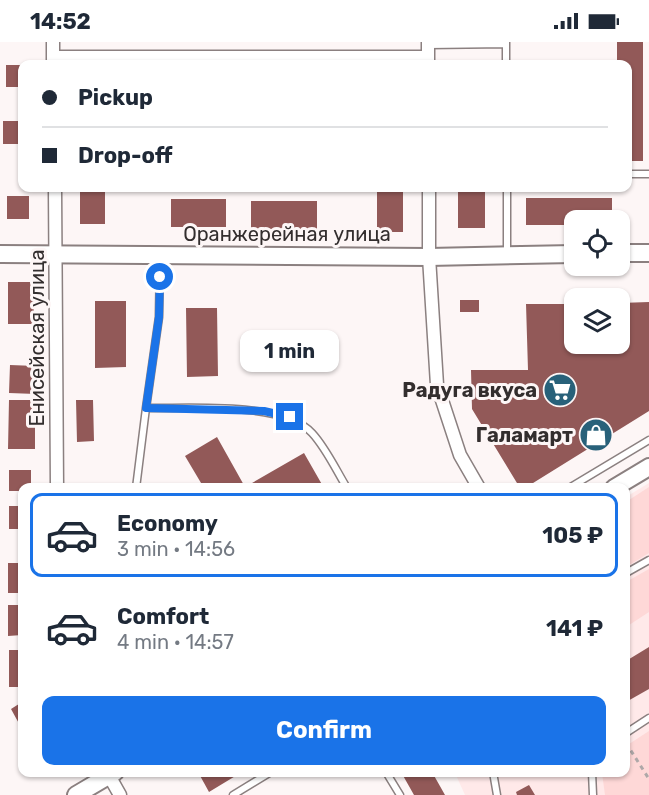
<!DOCTYPE html>
<html lang="en">
<head>
<meta charset="utf-8">
<style>
  :root { --surface:#fff; --page:#f2f2f3; --text:#1f2937; --muted:#747a83; --line:#e0e1e3; --accent:#1a73e8 }
  body { margin:0; font-family:Rubik,sans-serif; background:var(--page); color:var(--text); height:100vh; display:flex; flex-direction:column; font-size:22px; white-space:nowrap }
  * { box-sizing:border-box; margin:0 }
  p { font-size:20px; color:var(--muted) }
  .icon { flex:none; width:33px; height:33px; fill:none; stroke:currentColor; stroke-width:2; stroke-linecap:round; stroke-linejoin:round }
  .map { position:relative; flex:1; overflow:hidden }
  .drawer { position:absolute; left:18px; top:441px; width:612px; height:294px; display:flex; flex-direction:column; background:var(--surface); border-radius:12px; box-shadow:0 2px 4px #0004 }
  .drawer>* { flex:none }
  .hud { position:absolute; left:18px; top:18px; width:614px; height:132px; border-radius:12px; box-shadow:0 2px 4px #0004; display:grid; align-content:center; height:132px; padding:0 24px; background:var(--surface) }
  .controls { position:absolute; left:564px; top:168px; display:grid; gap:12px }
  .controls a { display:grid; place-items:center; width:66px; height:66px; border-radius:12px; background:var(--surface); box-shadow:0 2px 4px #0004; font-size:30px }
  .end { position:absolute; width:27px; height:27px; margin:-14px; border:8px solid #1a73e8; background:#fff; box-shadow:0 0 0 3px #fff }
  .from { border-radius:50% }
  .bubble { position:absolute; height:42px; border-radius:12px; background:var(--surface); box-shadow:0 2px 4px #0004; font-size:20px; font-weight:700; line-height:42px; text-align:center }
  .hud b { display:flex; align-items:center; gap:21px; height:57px; font-size:22px }
  .hud b+b { border-top:2px solid var(--line) }
  .hud i { width:15px; height:15px; background:var(--text) }
  ul { padding:10px 0 0; list-style:none }
  li { display:flex; align-items:center; gap:18px; height:84px; margin:0 12px 9px; padding:0 12px; border:3px solid transparent; border-radius:12px }
  li div { flex:1 }
  li b { display:block; font-size:22px }
  li em { font-style:normal; font-weight:700 }
  li.on { border-color:var(--accent) }
  li>.icon { width:54px; height:54px; stroke-width:1.5 }
  .button { display:flex; gap:12px; margin-top:auto; padding:12px 24px }
  .button a { flex:1; height:69px; border-radius:12px; background:var(--accent); color:#fff; font-size:24px; font-weight:700; line-height:69px; text-align:center }
  .status { display:flex; justify-content:space-between; align-items:center; height:42px; padding:0 30px; background:var(--surface); direction:ltr }
  .status svg { height:16px; fill:currentColor }
  .map>svg:first-child { display:block }
  .built { fill:#ffe9e9 }
  .green { fill:#fed8d7 }
  .building { fill:#925958 }
  .lines { fill:none; stroke-linecap:round; stroke-linejoin:round }
  .lane-casing { stroke:#8b8080; stroke-width:9 }
  .street-casing { stroke:#8b8080; stroke-width:15 }
  .secondary-casing { stroke:#8b8080; stroke-width:20 }
  .path { stroke:#aea8a8; stroke-width:3; stroke-dasharray:4.5 4.5; stroke-linecap:butt }
  .lane { stroke:#fff; stroke-width:6 }
  .street { stroke:#fff; stroke-width:12 }
  .secondary { stroke:#fff; stroke-width:16 }
  .route { stroke:#1a73e8; stroke-width:8 }
  .labels { text-anchor:middle; dominant-baseline:central; stroke-width:6; stroke-linejoin:round; paint-order:stroke }
  .street-label { font-size:20px; fill:#332e2e; stroke:#fdf6f6 }
  .poi-label { font-size:20px; font-weight:bold; fill:#332e2e; stroke:#fdf6f6; text-anchor:end }
</style>
</head>
<body>
<div class="status"><b>14:52</b><svg viewBox="0 0 49 12"><path d="M0 12V9h3v3zM5 12V6h3v6zM10 12V3h3v9zM15 12V0h3v12zM26 1h20v11H26zM47 4h2v5h-2z"/></svg></div>
<div class="map">
<svg width="649" height="753" viewBox="0 0 649 753">
  <rect width="100%" height="100%" fill="#fdf6f6"/>
  <!-- built -->
  <path class="built" d="M649,441V753H465L455,731L626,730V455Z"/>
  <!-- green -->
  <path class="green" d="M649,445V511L626,525V460Z
    M649,527V570L626,585V540Z
    M649,689V753H605L602,731L626,730V704Z"/>
  <!-- building -->
  <path class="building" d="M617,0H643V119H627V22H617Z
    M6,23H22V45H6Z
    M3,79H22V102H3Z
    M80,146H105V182H80Z
    M377,146H403V190H377Z
    M458,146H485V186H458Z
    M7,154H29V177H7Z
    M526,156H612V178H574V183H526Z
    M171,157H226V185H171Z
    M251,159H317V187H251Z
    M8,240H34V282H8Z
    M460,258H479V270H460Z
    M95,259H126V325L95,326Z
    M649,260V369L525,446H520L472,367L471,328H528L526,262H574V302H620V261Z
    M186,266H217L218,334L187,335Z
    M10,323L36,324V352L9,351Z
    M9,358H35V407H8Z
    M76,358H93L94,399L77,400Z
    M217,395L245,445L304,411L324,446H204L185,414Z
    M9,428H31V446H22V449H9Z
    M9,464H22V487H9Z
    M8,521H22V551H8Z
    M8,563H22V593L8,594Z
    M649,605V647L626,660V619Z
    M9,608H22V645H9Z
    M22,660V687L11,667Z
    M198,730H242L209,750Z
    M401,730H432L445,753H414Z
    M529,743L535,753H517L516,750Z"/>
  <g class="lines">
    <defs>
      <path id="lane" d="M506,0V22
        M428,3L506,2
        M627,132H649
        M507,146V212
        M146,366L159,275L160,215
        M136,446L146,366C188,367 283,359 312,391C326,406 336,428 347,446
        M569,446L649,398
        M626,531L649,518
        M626,691L649,676
        M386,730L400,753
        M493,730L497,753
        M592,730L593,753
        M233,753L271,730"/>
      <path id="street" d="M53,0V22
        M428,0V21
        M53,15H428
        M55,146L57,446
        M429,146V215L437,343L460,413L479,446
        M107,730L120,753"/>
      <path id="secondary" d="M620,211H649
        M0,212L429,215L574,212
        M614,446L649,425
        M76,753L115,730"/>
    </defs>
    <!-- lane casing -->
    <use href="#lane" class="lane-casing"/>
    <!-- street casing -->
    <use href="#street" class="street-casing"/>
    <!-- secondary casing -->
    <use href="#secondary" class="secondary-casing"/>
    <!-- path -->
    <path class="path" d="M626,701L649,737"/>
    <!-- lane -->
    <use href="#lane" class="lane"/>
    <!-- street -->
    <use href="#street" class="street"/>
    <!-- secondary -->
    <use href="#secondary" class="secondary"/>
  </g>
  <g class="lines">
    <!-- route -->
    <path class="route" d="M160,235L159,275L146,366L264,369L290,375"/>
  </g>
  <!-- icons -->
  <defs>
    <symbol id="supermarket-disc" viewBox="-11 -11 22 22"><circle r="9.5" fill="#28617a" stroke="#fdf6f6"/><path d="M-6-5.5h2.5l.6 2H6L4.5 2H-2.5L-4.4-4H-6ZM-1.5 3.2a1.3 1.3 0 1 0 .1 0ZM3 3.2a1.3 1.3 0 1 0 .1 0Z" fill="#fff"/></symbol>
    <symbol id="shop-disc" viewBox="-11 -11 22 22"><circle r="9.5" fill="#28617a" stroke="#fdf6f6"/><path d="M-5-2.5h2.3a2.7 3.5 0 0 1 5.4 0H5L5.5 6h-11ZM-1.5-2.5h3a1.5 2.3 0 0 0-3 0Z" fill="#fff"/></symbol>
  </defs>
  <g fill-rule="evenodd">
    <use href="#supermarket-disc" x="541" y="329" width="38" height="38"/>
    <use href="#shop-disc" x="577" y="374" width="38" height="38"/>
  </g>
  <g class="labels">
    <!-- street labels -->
    <g class="street-label">
      <text x="287" y="192">Оранжерейная улица</text>
      <text transform="translate(37 296) rotate(-90)">Енисейская улица</text>
    </g>
    <!-- poi labels -->
    <g class="poi-label">
      <text x="537" y="348">Радуга вкуса</text>
      <text x="573" y="393">Галамарт</text>
    </g>
  </g>
</svg>
<div class="controls">
<a><svg class="icon" aria-label="locate" viewBox="0 0 24 24"><circle cx="12" cy="12" r="6"/><path d="M12 2v4M12 18v4M2 12h4M18 12h4"/></svg></a>
<a><svg class="icon" aria-label="layers" viewBox="0 0 24 24"><path d="M12 4l9 5-9 5-9-5zM3 14l9 5 9-5"/></svg></a>
</div>
<i class="end from" style="left:160px;top:235px"></i>
<i class="end" style="left:290px;top:375px"></i>
<div class="bubble" style="left:240px;top:288px;width:99px">1 min</div>
<div class="hud">
<b><i class="from"></i>Pickup</b>
<b><i></i>Drop-off</b>
</div>
<section class="drawer">
<ul>
<li class="on"><svg class="icon" aria-label="car" viewBox="0 0 24 24"><path d="M5 17H2v-5l4-1 3-4h7l3 4 3 1v5h-3M9 17h6M6 11h13"/><circle cx="7" cy="17" r="2"/><circle cx="17" cy="17" r="2"/></svg><div><b>Economy</b><p>3 min · 14:56</p></div><em>105 ₽</em></li>
<li><svg class="icon" aria-label="car" viewBox="0 0 24 24"><path d="M5 17H2v-5l4-1 3-4h7l3 4 3 1v5h-3M9 17h6M6 11h13"/><circle cx="7" cy="17" r="2"/><circle cx="17" cy="17" r="2"/></svg><div><b>Comfort</b><p>4 min · 14:57</p></div><em>141 ₽</em></li>
</ul>
<div class="button"><a>Confirm</a></div>
</section>
</div>
</body>
</html>
